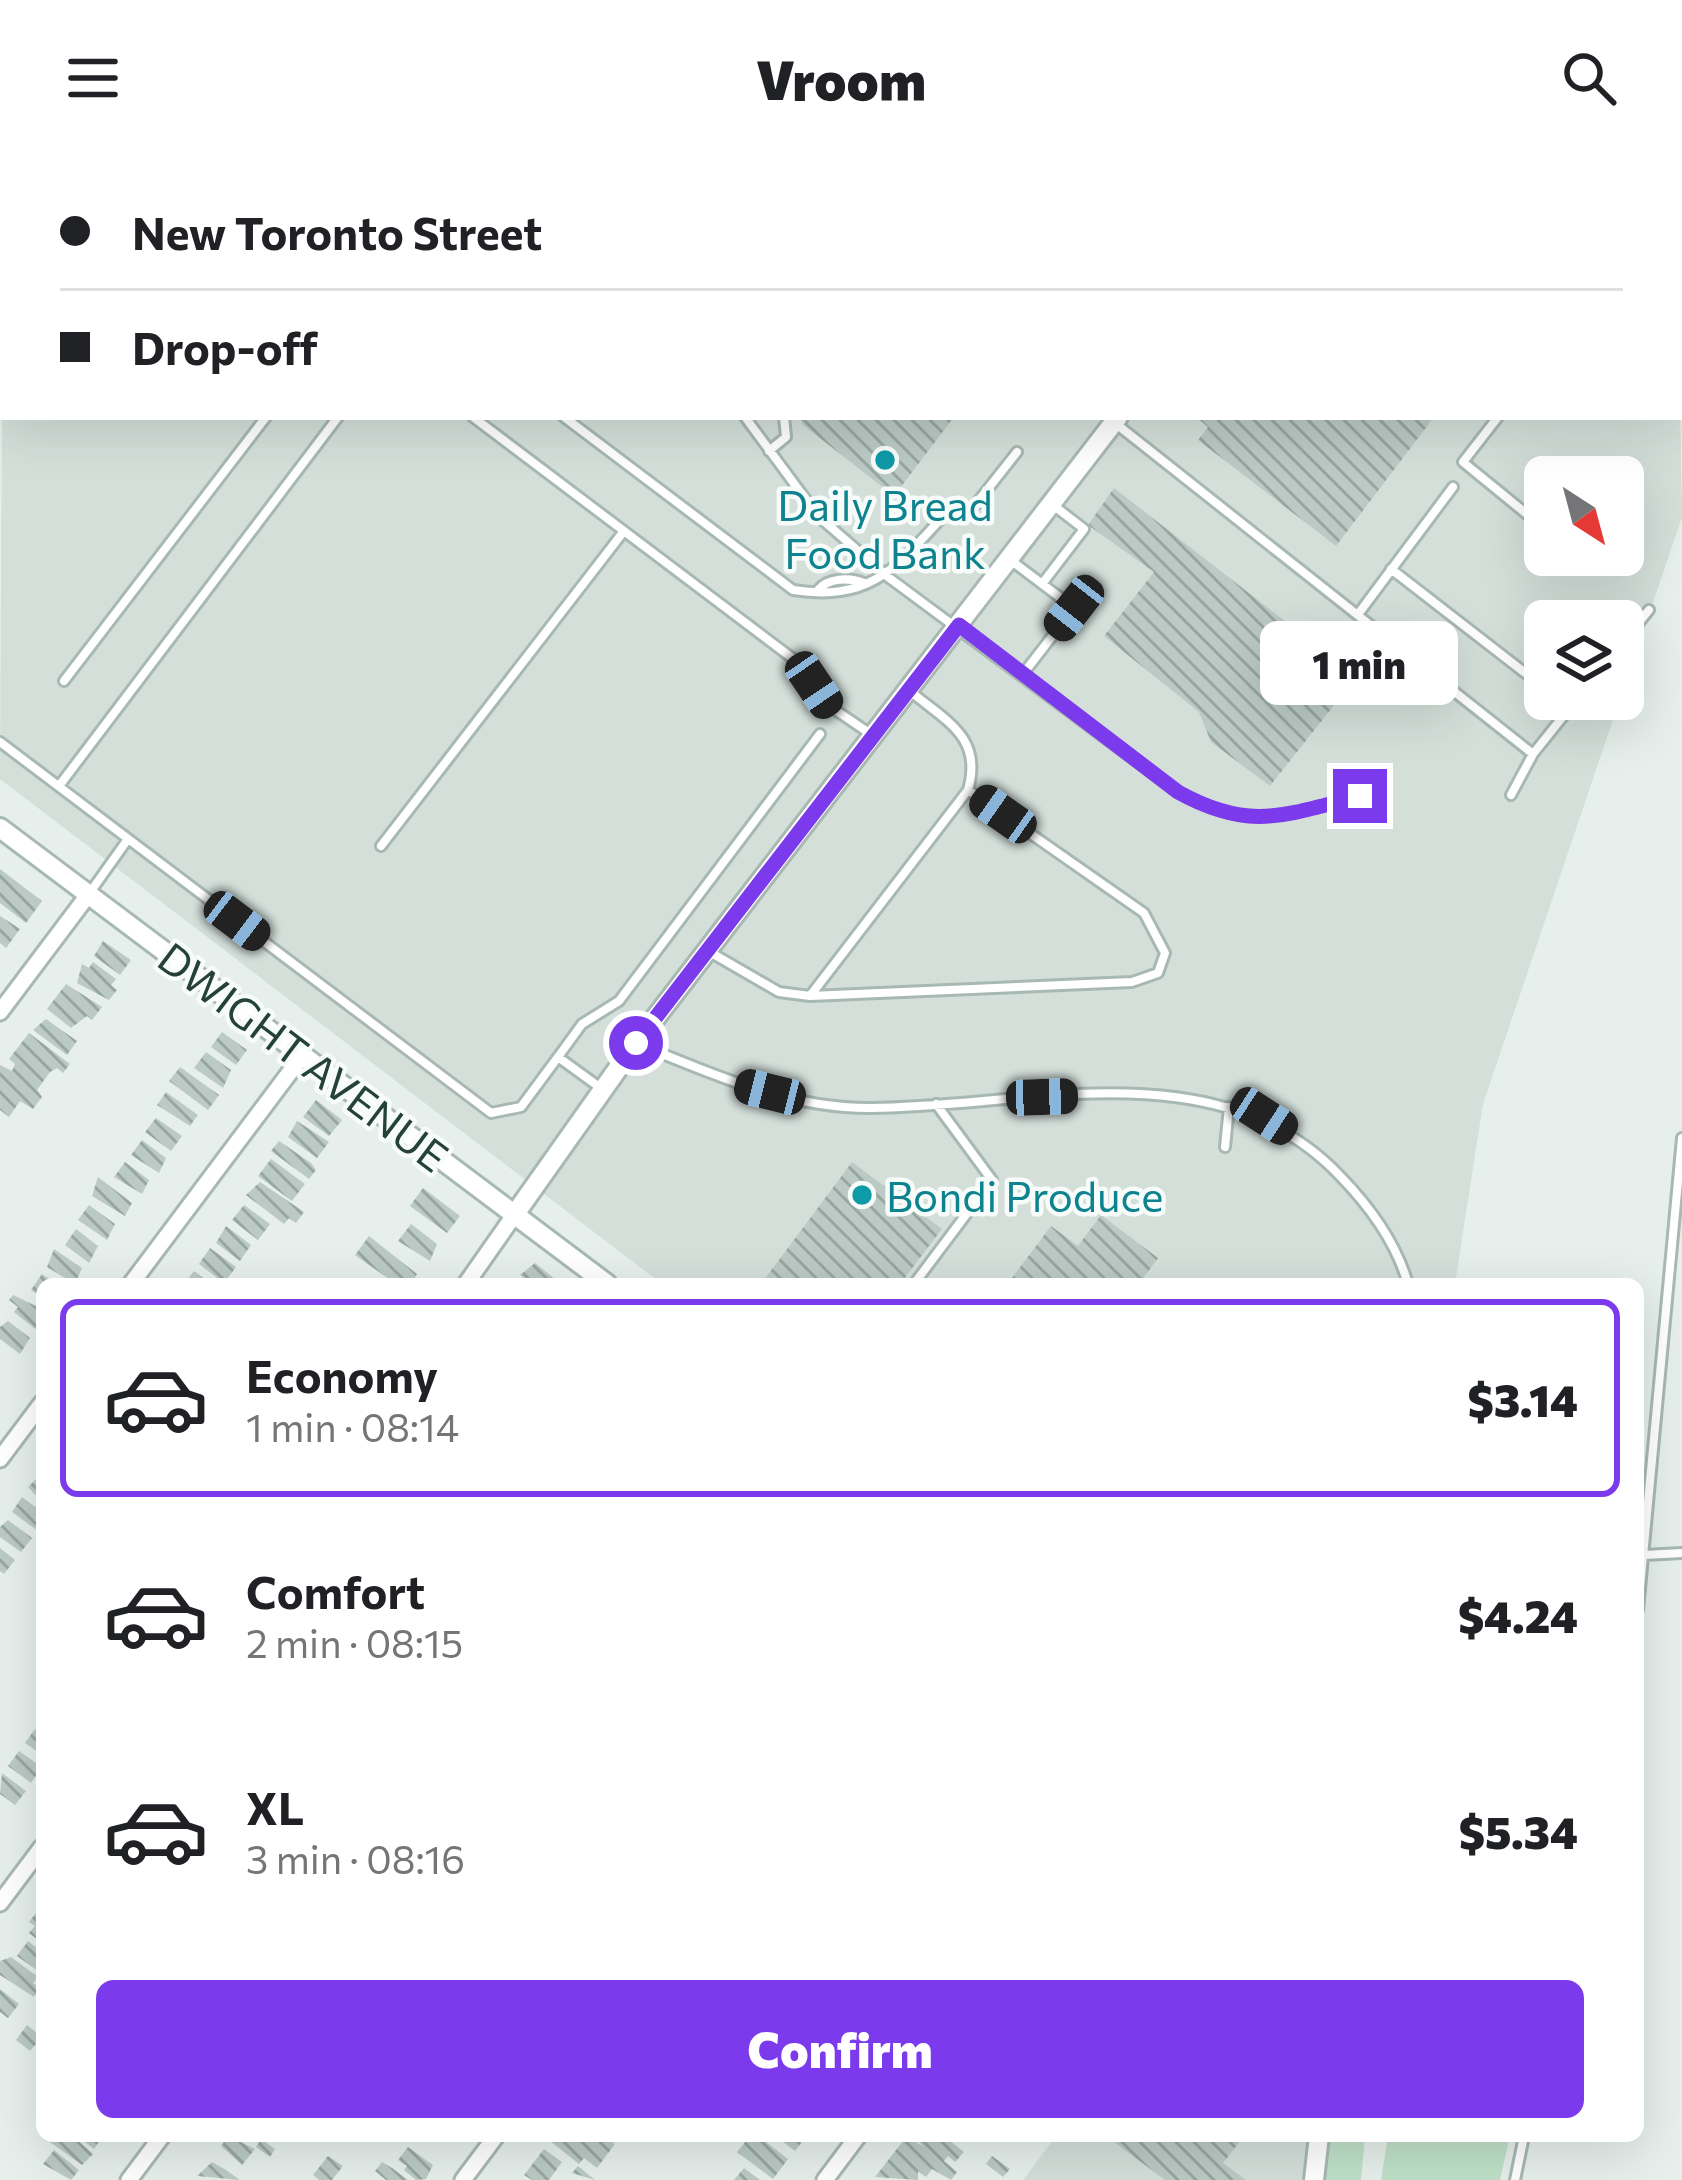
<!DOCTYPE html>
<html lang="en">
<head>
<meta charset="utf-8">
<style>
  :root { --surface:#fff; --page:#f6f6f6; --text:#202124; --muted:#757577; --line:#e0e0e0; --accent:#7c3aed }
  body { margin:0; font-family:Commissioner,sans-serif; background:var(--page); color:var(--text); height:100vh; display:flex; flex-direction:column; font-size:45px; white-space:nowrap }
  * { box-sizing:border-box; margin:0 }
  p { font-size:39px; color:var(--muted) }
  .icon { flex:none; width:66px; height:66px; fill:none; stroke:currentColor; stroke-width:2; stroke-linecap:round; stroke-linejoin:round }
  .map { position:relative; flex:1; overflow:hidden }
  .details { position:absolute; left:36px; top:1122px; width:1608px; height:864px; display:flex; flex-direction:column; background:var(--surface); border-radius:18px; box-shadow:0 12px 48px #0002 }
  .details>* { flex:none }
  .hud { position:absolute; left:0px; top:0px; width:1683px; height:264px; box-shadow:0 12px 48px #0002; display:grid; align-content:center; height:264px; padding:0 60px; background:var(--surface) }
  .needle { width:78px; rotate:144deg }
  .buttons { position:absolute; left:1524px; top:300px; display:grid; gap:24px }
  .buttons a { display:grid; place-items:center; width:120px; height:120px; border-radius:18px; background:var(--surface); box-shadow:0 12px 48px #0002; font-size:60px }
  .end { position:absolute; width:54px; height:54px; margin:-27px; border:15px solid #7c3aed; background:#fff; box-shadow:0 0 0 6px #fff }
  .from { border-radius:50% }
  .bubble { position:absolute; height:84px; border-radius:18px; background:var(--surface); box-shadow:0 12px 48px #0002; font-size:39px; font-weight:800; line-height:84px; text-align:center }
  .car { position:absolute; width:36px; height:72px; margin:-36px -18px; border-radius:15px; box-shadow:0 0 9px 3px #0007; background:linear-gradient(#222 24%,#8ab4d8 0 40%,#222 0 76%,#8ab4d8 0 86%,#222 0) }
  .hud b { display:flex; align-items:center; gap:42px; height:114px; font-size:45px }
  .hud b+b { border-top:3px solid var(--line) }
  .hud i { width:30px; height:30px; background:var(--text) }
  ul { padding:21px 0 0; list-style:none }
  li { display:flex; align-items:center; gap:36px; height:198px; margin:0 24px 18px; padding:0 36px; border:6px solid transparent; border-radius:18px }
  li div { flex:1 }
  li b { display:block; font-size:45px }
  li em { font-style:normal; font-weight:800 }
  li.current { border-color:var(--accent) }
  li>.icon { width:108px; height:108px; stroke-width:1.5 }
  .primary-button { display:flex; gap:24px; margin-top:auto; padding:24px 60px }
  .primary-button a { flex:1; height:138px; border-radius:18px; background:var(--accent); color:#fff; font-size:48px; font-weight:800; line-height:138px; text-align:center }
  header { display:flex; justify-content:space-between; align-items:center; height:156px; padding:0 60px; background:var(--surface); font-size:54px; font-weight:800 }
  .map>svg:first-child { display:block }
  .built { fill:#d4dfda; fill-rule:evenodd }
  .grass { fill:#bfe0c8 }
  .building { fill:url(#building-back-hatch) }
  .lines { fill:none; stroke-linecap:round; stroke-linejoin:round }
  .service-casing { stroke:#a8b8b2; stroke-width:14 }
  .minor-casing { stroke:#a8b8b2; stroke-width:21 }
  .tertiary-casing { stroke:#a8b8b2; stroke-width:24 }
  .secondary-casing { stroke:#a4bbb3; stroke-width:27 }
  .path { stroke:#86b3a5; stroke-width:3; stroke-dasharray:6 9; stroke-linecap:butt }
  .service { stroke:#fff; stroke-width:8 }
  .minor { stroke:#fff; stroke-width:15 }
  .tertiary { stroke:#fff; stroke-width:18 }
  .secondary { stroke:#fff; stroke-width:21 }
  .route { stroke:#7c3aed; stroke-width:15 }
  .culture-dot { fill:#0f9aa8; stroke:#f7fbf9; stroke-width:4.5 }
  .labels { text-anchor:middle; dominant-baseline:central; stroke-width:9; stroke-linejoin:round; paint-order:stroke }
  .culture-label { font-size:42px; fill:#0d838f; stroke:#f7fbf9 }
  .street-label { font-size:42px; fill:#24423a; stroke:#f7fbf9 }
</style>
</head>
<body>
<header><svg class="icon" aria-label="menu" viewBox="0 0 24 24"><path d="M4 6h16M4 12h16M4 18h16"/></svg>Vroom<svg class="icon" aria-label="search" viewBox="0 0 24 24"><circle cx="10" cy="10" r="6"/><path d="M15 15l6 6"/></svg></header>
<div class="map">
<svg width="1682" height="2024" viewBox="0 0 1682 2024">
  <defs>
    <pattern id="building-back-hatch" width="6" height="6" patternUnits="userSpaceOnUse" patternTransform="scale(3)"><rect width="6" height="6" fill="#bbcac4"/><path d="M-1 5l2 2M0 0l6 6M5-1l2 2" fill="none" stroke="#98a6a0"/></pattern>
  </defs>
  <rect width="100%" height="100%" fill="#e6efeb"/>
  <!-- built -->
  <path class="built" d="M36,0H1446L1449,3H34Z
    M3,44V261H1680V247L1682,361L1623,535V465H1545V543H1620L1483,948L1455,1128H662L0,623ZM1545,321H1623V399H1545Z
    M1056,1980H1365L1360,2024H1023Z"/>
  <!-- grass -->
  <path class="grass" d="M1331,1980H1365L1361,2024H1325Z
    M1388,1980H1510L1500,2024H1381Z"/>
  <!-- building -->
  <path class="building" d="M800,261H954L894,340L802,268Z
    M1196,261H1434L1336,390L1198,284L1208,271Z
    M1114,332L1290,469L1342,539L1270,630L1211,586L1199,556L1104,480L1154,416L1088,369Z
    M0,713L42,745L26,767L0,747Z
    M0,760L20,773L6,792L0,787Z
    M103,785L131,804L120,819L94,800Z
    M93,806L116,823L111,829L117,834L109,844L77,827L82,808L89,812Z
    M66,828L102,851L92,864L87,860L71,872L47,853Z
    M46,863L77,885L67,899L33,874Z
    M222,876L247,894L236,909L211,891Z
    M29,877L70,908L63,917L57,912L50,916L37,934L42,941L33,953L20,945L9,961L0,954V909L12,915L15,908L9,903Z
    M206,896L231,914L223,932L194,912Z
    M180,911L219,939L208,954L169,925Z
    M166,936L198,959L190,970L157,949Z
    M316,944L342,964L329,980L303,961Z
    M156,962L182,980L171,995L145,976Z
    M297,965L329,986L317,1002L288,981Z
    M142,984L166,1002L159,1017L131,999Z
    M279,985L311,1007L316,1014L309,1023L271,995Z
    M271,1003L305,1028L292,1045L258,1020Z
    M125,1006L149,1024L142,1038L114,1021Z
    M852,1006L942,1073L900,1128H761Z
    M98,1021L132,1047L125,1060L92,1040Z
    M260,1026L304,1056L296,1067L289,1062L284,1068L246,1039Z
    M423,1032L460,1060L447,1077L410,1050Z
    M89,1049L115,1068L107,1084L78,1064Z
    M244,1049L270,1068L258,1084L232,1064Z
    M1101,1059L1158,1102L1139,1128H1021L1012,1122L1051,1070L1078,1090Z
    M411,1068L437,1088L430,1105L398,1085Z
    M226,1070L251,1089L240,1105L216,1087Z
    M76,1073L98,1090L89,1107L65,1089Z
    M369,1080L417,1118L412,1127L396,1128L355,1099Z
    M210,1092L236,1111L224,1127L199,1108Z
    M54,1093L82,1112L75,1128L47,1111Z
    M535,1107L561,1128H531L520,1119Z
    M194,1115L211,1128H184Z
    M42,1118L56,1128H42V1142L31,1134Z
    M13,1139L42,1153L38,1175L14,1156L18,1151L9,1144Z
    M8,1165L30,1182L20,1198L0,1183V1171Z
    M39,1320L42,1322V1346L28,1331Z
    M22,1341L42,1356V1378L12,1356Z
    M8,1364L32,1382L21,1396L0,1381V1371Z
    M0,1392L15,1404L4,1418L0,1415Z
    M35,1573L42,1578V1599L25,1587Z
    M19,1595L42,1611L31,1627L8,1610Z
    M2,1617L26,1635L15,1649L0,1638Z
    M42,1749V1787L29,1777L35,1770L29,1766Z
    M28,1785L42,1796V1818L17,1800Z
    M11,1801L38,1821L33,1827L40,1832L34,1841L0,1819V1805Z
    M0,1833L19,1848L8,1862L0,1856Z
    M27,1869L42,1881L30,1895L16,1884Z
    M54,1980H73L93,1998L82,2009L50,1986Z
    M77,1980H103L94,1993Z
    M228,1980L255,1993L242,2009L221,1990Z
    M553,1980H604L615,1988L597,2012L584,2002L579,2008L550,1985Z
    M750,1980H758L788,2003L773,2023L737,1996Z
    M775,1980H802L805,1982L795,1995Z
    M907,1980L924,1991L913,1980H944L964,1996L955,2006L948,2000L944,2005L957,2016L951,2024L932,2013L926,2021L918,2015V2024L875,2021Z
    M1106,1980H1244L1223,2007L1246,2024H1165Z
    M261,1983L275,1993L270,2001L256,1991Z
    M408,1991L433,2009L426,2023L416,2024L404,2014L407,2010L398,2004Z
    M544,1993L562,2006L549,2024H532L524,2019Z
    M54,1994L79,2014L71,2024L43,2008Z
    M328,2000L343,2010L332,2024H319L313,2019Z
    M992,2000L1010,2013L1003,2021L986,2008Z
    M212,2006L226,2014L240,2024L197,2020Z
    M382,2006L392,2012L408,2024H386L375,2015Z
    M578,2010L595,2024L572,2017Z
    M744,2012L760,2024H734Z"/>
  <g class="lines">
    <defs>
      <path id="service" d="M208,0L211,3
        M893,0L903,3
        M997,0L1001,3
        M1627,0L1629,3
        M673,3L675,0
        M949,3L951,0
        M1231,3L1234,0
        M1680,36L1682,37
        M473,261L800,508L828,549L872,579
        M564,261L793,434C871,446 896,412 946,357L968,358L1017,296
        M745,261L818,360L888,421L1178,636C1251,676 1284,659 1360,640
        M1498,261L1463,306L1545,373
        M1115,267L1533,598L1577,543
        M769,295L786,281L784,261
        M1577,399L1584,404
        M1009,403L1074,452L1023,518
        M1391,413L1533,523
        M1042,428L1084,373L1053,349
        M818,434C828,422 849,421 864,427
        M1359,457L1453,331
        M1623,486L1649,454
        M64,525L266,261
        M0,586L491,957L521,951L558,901L602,933
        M59,630L338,261
        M1511,639L1533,598
        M381,690L624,375
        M91,735L128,683
        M708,795L779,836L810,840L968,634C983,581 947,566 910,535
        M810,840L1132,826L1158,817L1165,797L1144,757L968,634
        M636,887C711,918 789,953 872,952C1029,951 1219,891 1341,1021C1371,1052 1396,1086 1408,1128
        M558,901L582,868L619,845L820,578
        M1225,991L1229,951
        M914,1128L992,1024L936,948
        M1644,1399L1682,1397
        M1638,1454L1682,982
        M1515,2024L1524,1980"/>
      <path id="minor" d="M0,856L88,739
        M131,1128L302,900
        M466,1128L515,1058
        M0,1303L42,1247
        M0,1747L42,1691
        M129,2024L162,1980
        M463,2024L496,1980
        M825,2024L858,1980"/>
      <path id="tertiary" d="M1304,0V3
        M1328,3L1331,0
        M0,672L607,1128
        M515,1058L636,887L1118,261
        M1314,2024L1319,1980"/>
      <path id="secondary" d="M1476,0L1479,3
        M1525,0L1528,3
        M1680,153L1682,155
        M1680,199L1682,201"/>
    </defs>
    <!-- service casing -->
    <use href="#service" class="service-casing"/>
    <!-- minor casing -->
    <use href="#minor" class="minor-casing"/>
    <!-- tertiary casing -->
    <use href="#tertiary" class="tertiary-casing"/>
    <!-- secondary casing -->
    <use href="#secondary" class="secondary-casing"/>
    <!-- path -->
    <path class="path" d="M44,3L48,0"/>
    <!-- service -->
    <use href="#service" class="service"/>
    <!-- minor -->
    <use href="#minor" class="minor"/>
    <!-- tertiary -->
    <use href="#tertiary" class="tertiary"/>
    <!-- secondary -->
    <use href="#secondary" class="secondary"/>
  </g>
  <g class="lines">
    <!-- route -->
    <path class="route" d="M636,887L959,469L1178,636C1250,676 1285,659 1360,640"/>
  </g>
  <!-- markers -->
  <g class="culture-dot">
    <circle cx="885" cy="304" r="12"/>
    <circle cx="862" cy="1039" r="12"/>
  </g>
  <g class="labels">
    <!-- culture labels -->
    <g class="culture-label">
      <text x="885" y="348">Daily Bread<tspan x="885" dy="48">Food Bank</tspan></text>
      <text x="886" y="1039" text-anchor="start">Bondi Produce</text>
    </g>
    <!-- street labels -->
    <g class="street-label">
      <text transform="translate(304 900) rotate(37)">DWIGHT AVENUE</text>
    </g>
  </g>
</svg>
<div class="buttons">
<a><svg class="needle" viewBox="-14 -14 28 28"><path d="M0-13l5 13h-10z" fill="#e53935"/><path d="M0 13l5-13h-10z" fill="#757577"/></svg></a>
<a><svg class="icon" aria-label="layers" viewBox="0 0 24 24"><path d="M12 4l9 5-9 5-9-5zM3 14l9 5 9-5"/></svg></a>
</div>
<i class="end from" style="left:636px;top:887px"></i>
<i class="end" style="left:1360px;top:640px"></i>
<div class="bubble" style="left:1260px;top:465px;width:198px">1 min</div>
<i class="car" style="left:1074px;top:452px;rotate:218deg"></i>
<i class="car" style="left:814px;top:529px;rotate:146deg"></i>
<i class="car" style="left:1003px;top:658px;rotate:305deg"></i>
<i class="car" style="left:237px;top:765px;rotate:127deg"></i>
<i class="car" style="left:770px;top:936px;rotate:284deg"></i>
<i class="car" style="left:1042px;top:941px;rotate:88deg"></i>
<i class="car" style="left:1264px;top:960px;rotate:123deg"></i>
<div class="hud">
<b><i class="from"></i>New Toronto Street</b>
<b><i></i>Drop-off</b>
</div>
<section class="details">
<ul>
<li class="current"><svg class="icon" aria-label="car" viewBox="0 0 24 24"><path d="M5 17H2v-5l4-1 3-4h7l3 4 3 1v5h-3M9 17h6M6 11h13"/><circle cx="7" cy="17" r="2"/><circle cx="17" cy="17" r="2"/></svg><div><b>Economy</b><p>1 min · 08:14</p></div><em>$3.14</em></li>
<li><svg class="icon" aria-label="car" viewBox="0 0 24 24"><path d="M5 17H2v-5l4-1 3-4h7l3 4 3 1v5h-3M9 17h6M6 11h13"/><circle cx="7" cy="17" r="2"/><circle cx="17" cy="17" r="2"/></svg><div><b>Comfort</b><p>2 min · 08:15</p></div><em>$4.24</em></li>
<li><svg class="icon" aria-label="car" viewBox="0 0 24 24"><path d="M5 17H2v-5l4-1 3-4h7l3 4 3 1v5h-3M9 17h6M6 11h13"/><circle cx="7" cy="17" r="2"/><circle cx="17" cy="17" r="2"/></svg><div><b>XL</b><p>3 min · 08:16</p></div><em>$5.34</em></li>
</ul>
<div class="primary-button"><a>Confirm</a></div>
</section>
</div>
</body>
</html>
